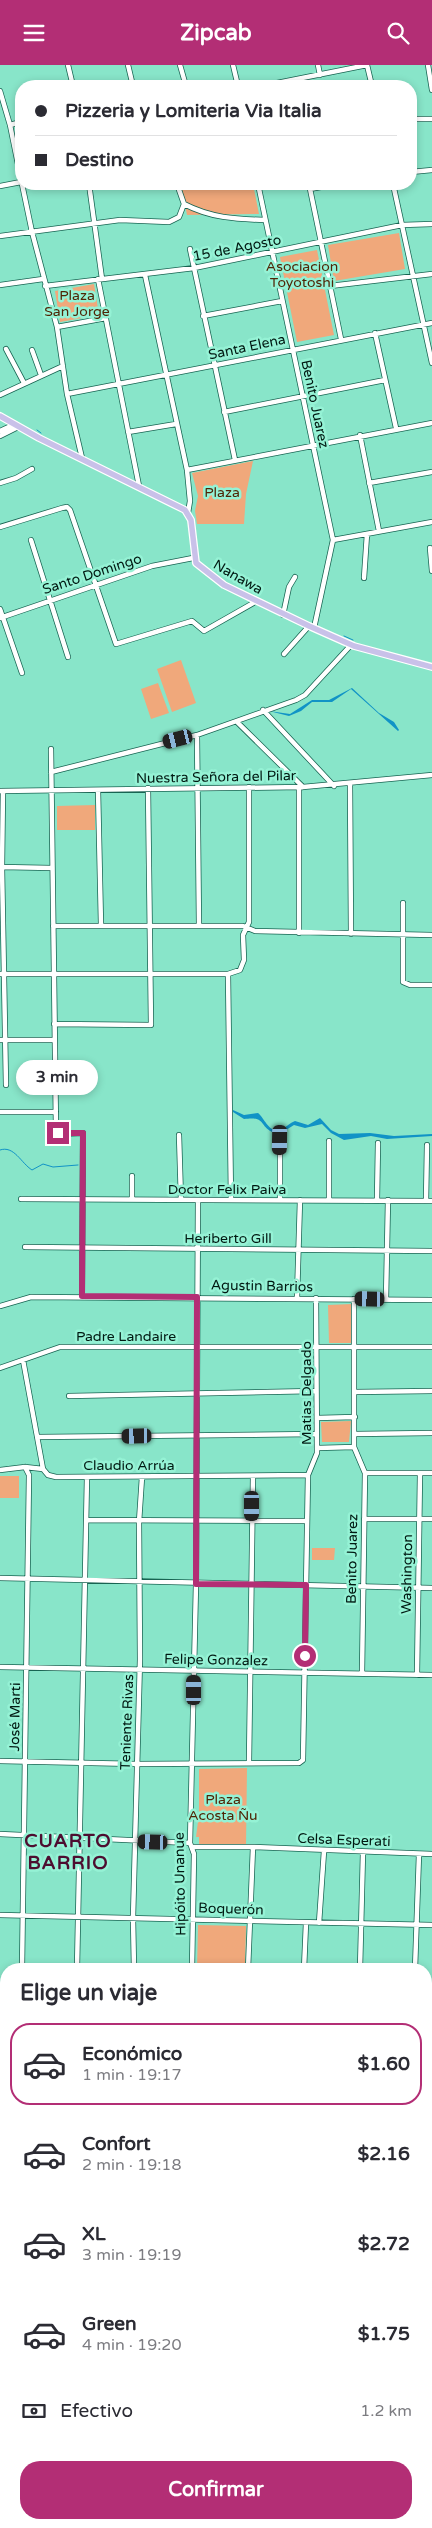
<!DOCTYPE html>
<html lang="es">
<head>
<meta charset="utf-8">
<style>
  :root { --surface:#fff; --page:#f2f2f3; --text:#2b2b33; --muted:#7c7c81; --line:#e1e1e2; --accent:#b32e75 }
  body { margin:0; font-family:"Varela Round",sans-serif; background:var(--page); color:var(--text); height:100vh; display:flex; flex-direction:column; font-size:19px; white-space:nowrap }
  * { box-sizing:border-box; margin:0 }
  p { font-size:16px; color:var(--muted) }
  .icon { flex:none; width:28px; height:28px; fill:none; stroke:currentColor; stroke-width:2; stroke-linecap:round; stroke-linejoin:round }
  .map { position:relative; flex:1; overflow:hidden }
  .drawer { position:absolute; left:0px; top:1898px; width:432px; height:566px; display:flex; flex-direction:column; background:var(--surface); border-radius:20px 20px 0 0; box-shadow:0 2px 8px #0003 }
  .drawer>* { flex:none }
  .top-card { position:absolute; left:15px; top:15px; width:402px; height:110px; border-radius:20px; box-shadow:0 2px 8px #0003; display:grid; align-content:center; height:110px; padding:0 20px; background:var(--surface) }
  .end { position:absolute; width:22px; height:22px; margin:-11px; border:6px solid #b32e75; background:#fff; box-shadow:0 0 0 2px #fff }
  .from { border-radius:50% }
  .bubble { position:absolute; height:35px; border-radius:18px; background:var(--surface); box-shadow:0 2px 8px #0003; font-size:16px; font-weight:700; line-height:35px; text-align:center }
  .car { position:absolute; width:15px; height:30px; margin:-15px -8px; border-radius:6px; box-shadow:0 0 4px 1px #0007; background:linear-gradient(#222 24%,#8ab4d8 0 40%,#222 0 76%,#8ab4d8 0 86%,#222 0) }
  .top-card b { display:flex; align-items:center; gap:18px; height:48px; font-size:19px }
  .top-card b+b { border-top:1px solid var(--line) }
  .top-card i { width:12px; height:12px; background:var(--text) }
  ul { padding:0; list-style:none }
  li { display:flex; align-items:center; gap:15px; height:82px; margin:0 10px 8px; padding:0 10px; border:2px solid transparent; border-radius:20px }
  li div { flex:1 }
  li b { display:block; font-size:19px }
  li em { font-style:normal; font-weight:700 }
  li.on { border-color:var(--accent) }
  li>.icon { width:45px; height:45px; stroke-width:1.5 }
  h2 { padding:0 20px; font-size:22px; line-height:60px }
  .pay { display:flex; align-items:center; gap:12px; height:55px; padding:0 20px; font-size:19px }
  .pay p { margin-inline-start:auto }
  .action { display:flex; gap:10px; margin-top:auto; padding:10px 20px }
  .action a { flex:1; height:58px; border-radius:20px; background:var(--accent); color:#fff; font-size:20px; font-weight:700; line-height:58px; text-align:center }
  header { display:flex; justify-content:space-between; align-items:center; height:65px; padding:0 20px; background:var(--accent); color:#fff; font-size:22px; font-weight:700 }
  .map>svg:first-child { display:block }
  .green { fill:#f0a87b }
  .water { fill:#1193c6 }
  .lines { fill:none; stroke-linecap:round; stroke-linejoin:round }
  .stream { stroke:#1193c6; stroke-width:1 }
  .minor-casing { stroke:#186452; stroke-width:6 }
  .major-casing { stroke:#fff; stroke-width:8 }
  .minor { stroke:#fff; stroke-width:4.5 }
  .major { stroke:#c9c1e9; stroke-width:5.5 }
  .route { stroke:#b32e75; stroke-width:6 }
  .labels { text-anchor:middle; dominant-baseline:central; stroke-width:5; stroke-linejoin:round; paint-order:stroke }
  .street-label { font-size:14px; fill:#001912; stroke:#95f2d5 }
  .park-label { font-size:14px; fill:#4f2506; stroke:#95f2d5 }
  .district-label { font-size:19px; font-weight:bold; letter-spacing:1px; fill:#4d0d30; stroke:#95f2d5 }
</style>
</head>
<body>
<header><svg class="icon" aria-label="menu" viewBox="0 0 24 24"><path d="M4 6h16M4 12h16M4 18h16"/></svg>Zipcab<svg class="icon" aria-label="search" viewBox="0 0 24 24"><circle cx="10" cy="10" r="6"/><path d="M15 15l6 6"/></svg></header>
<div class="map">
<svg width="432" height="2463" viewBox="0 0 432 2463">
  <rect width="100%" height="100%" fill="#88e5c9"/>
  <!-- green -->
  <path class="green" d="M181,119H253L259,149L187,150Z
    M399,168L405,204L334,216L328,180Z
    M317,185L334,270L297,277L280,192Z
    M94,219L99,250L60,257L55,226Z
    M253,396L246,429L244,459H197L195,446L198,431L192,408Z
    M181,595L196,638L172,647L157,604Z
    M158,618L169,648L151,654L141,624Z
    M95,740V765H57V741Z
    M352,1239V1278H329L328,1240Z
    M351,1356L349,1377H322L321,1357Z
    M0,1411H19V1433H0Z
    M312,1483H335L334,1495H312Z
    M247,1703L246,1781H199V1772H196L199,1749V1704Z
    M198,1860L246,1861L245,1904H197Z
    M6,2431V2458H70L73,2463H5L0,2444V2432Z
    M131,2458H384L386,2463H134Z"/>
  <!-- water -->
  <path class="water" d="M352,623L379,648L394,657L399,665L398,666L351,624L332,637H312L301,646L289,651L269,646L290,649L312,635H329Z
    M233,1045L244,1050L258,1048C265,1054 269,1068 280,1065C286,1063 289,1058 295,1056L308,1060L320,1053L331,1065L339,1069L370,1068L394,1071L432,1069V1071L387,1074L371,1071L344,1075L331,1068L322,1059L305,1063L294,1060L286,1065L274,1068C258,1061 267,1051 244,1054L233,1047Z"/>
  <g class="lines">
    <!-- stream -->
    <path class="stream" d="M37,365L41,368
      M344,571L353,575
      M0,1085C14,1080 21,1098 32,1105L43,1099L53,1102L78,1100"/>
    <defs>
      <path id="minor" d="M68,0L73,21
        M128,0L133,21
        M180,0L186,21
        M233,0L238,21
        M318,0L320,10
        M367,0L372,21
        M428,0L432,25
        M262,21L367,0
        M0,26L10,60L21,114
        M411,54H432
        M10,60L21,57
        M411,107L432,105
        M22,119L32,167L57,262L67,329L82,393
        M89,119L102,214
        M177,119L184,139
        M258,119L333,475L314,563
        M309,119L341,274
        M393,119L432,298
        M0,121L21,117
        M310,124L337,119
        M0,171L120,155L169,157L179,152L184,139C211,153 235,154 265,155
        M190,184L235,395
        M145,210L187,405L190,436L188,448
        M98,214L139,421
        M0,220L43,214
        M45,221L194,203L402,160L432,159
        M330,221L432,209
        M203,251L282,236
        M57,262L106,253
        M375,268L396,363
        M6,284L24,318
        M32,285L41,310
        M67,329L432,258
        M0,330L63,301
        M224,347L385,315
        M0,366L13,360
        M128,367L176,359
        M360,370L379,466
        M0,371L18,362
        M187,405L432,358
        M0,418L16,413L32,404
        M369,418L432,407
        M0,462L62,443L67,442L70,445L116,579L192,556L204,566L255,537
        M31,475L68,592
        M333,475L432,457
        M430,483L432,506
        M364,513L367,469
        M0,544L22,608
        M283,550L289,522L295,512
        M0,553L152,501L193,493
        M284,589L309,561
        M263,645L334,721
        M237,657L303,722
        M197,670L199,861
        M51,707L197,670L296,635L305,630L351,580
        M350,719L351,869
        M299,722V868
        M98,725L101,860
        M0,726L303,722L432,710
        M3,726L2,802L6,1020
        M1,802L52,803
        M403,838V917L410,920H432
        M53,861H243L255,866L432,870
        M0,909H54L51,684
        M228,909L231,1135
        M54,959L151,960L148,723
        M0,975H53
        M0,1047H56
        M179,1070L181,1135
        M132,1111V1134
        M21,1134L432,1136
        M280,1135V1075
        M329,1135V1076
        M377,1135L378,1078
        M426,1136L427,1080
        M25,1182L432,1186
        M82,1231L83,1068L61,1069L56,1064L54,909H228L240,905L244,895L243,870L249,857V722
        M297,1233L300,1135
        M354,1234V1382L365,1408L362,1609
        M386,1234L388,1135
        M0,1241L31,1232L432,1235
        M23,1295L43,1404
        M0,1303L60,1282H432
        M354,1327L432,1326
        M69,1331L316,1326
        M317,1353L355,1352
        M355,1369L432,1368
        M37,1372L317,1369
        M318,1383L354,1382
        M43,1404L48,1410L56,1412L308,1410
        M0,1405L25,1402L43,1404
        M365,1408H432
        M364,1454H432
        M86,1455L307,1456
        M0,1513L432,1523
        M0,1602L432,1610
        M417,1610L420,1409
        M0,1696L137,1699L299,1698L303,1695L308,1410L317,1388L316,1233
        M249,1697L253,1411
        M0,1769L190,1778
        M192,1782H253
        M0,1850L432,1860
        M319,1858L324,1786
        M22,1904L29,1410L25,1402
        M77,1904L87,1412
        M134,1904L133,1853L140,1594L139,1457L142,1412
        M192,1904L194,1789L190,1778L196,1519L198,1135
        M248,1904L253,1782L432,1789
        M304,1904L306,1858
        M360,1904L363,1787
        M415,1904L419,1789
        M0,1955H6
        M426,1977H432
        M0,2045H6
        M426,2069L432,2070
        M426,2118L432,2119
        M0,2144L6,2143
        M426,2167H432
        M0,2242L6,2241
        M0,2270L6,2289
        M426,2271L432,2270
        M426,2335L432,2334
        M0,2354L6,2352
        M426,2408L432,2407
        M0,2427L6,2426
        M426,2449L429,2463
        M74,2458L76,2463
        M121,2458L124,2463
        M388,2458L389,2463
        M94,2463L115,2458"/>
      <path id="major" d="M0,351L39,373L185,445L191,455L196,498L224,520L309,561L354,581L432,602
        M426,2242L432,2241
        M426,2248L432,2247
        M0,2311L6,2310
        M0,2317L6,2316"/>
    </defs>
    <!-- minor casing -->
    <use href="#minor" class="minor-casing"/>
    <!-- major casing -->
    <use href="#major" class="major-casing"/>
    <!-- minor -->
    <use href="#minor" class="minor"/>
    <!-- major -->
    <use href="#major" class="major"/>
  </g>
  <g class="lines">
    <!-- route -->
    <path class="route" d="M58,1068H83L82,1231L197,1232L196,1519L306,1520L305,1591"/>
  </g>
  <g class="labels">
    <!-- street labels -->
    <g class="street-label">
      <text transform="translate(237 183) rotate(-11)">15 de Agosto</text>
      <text transform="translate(247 282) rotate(-12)">Santa Elena</text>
      <text transform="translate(315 339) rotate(78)">Benito Juarez</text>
      <text transform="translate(92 509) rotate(-18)">Santo Domingo</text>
      <text transform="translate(238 512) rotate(30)">Nanawa</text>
      <text transform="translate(216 712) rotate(-1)">Nuestra Señora del Pilar</text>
      <text x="227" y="1124">Doctor Felix Paiva</text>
      <text x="228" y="1173">Heriberto Gill</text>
      <text transform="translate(262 1221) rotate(1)">Agustin Barrios</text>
      <text x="126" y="1271">Padre Landaire</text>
      <text transform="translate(306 1328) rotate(-90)">Matias Delgado</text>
      <text x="129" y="1400">Claudio Arrúa</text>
      <text transform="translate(352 1494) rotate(-89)">Benito Juarez</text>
      <text transform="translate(407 1509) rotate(-89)">Washington</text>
      <text transform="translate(216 1595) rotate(1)">Felipe Gonzalez</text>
      <text transform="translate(15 1652) rotate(-89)">José Marti</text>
      <text transform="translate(127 1657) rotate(-88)">Teniente Rivas</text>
      <text transform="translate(344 1775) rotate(2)">Celsa Esperati</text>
      <text transform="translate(180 1819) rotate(-91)">Hipóito Unanue</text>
      <text transform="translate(231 1844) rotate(2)">Boquerón</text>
    </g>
    <!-- park labels -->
    <g class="park-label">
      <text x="302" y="201">Asociacion<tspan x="302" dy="16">Toyotoshi</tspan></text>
      <text x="77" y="230">Plaza<tspan x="77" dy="16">San Jorge</tspan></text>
      <text x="222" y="427">Plaza</text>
      <text x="223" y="1734">Plaza<tspan x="223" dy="16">Acosta Ñu</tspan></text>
    </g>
    <!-- district labels -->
    <g class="district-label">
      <text x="68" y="1776">CUARTO<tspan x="68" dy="22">BARRIO</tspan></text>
    </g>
  </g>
</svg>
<i class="end from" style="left:305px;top:1591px"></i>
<i class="end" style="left:58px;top:1068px"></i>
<div class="bubble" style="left:16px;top:995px;width:82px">3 min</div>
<i class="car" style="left:178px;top:674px;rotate:256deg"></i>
<i class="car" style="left:280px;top:1075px;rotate:181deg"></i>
<i class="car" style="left:370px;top:1234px;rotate:271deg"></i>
<i class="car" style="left:137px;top:1371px;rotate:269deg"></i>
<i class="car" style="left:252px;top:1441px;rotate:180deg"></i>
<i class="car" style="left:194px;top:1625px;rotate:0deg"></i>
<i class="car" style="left:153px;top:1777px;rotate:272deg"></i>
<div class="top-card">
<b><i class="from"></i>Pizzeria y Lomiteria Via Italia</b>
<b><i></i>Destino</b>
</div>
<section class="drawer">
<h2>Elige un viaje</h2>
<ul>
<li class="on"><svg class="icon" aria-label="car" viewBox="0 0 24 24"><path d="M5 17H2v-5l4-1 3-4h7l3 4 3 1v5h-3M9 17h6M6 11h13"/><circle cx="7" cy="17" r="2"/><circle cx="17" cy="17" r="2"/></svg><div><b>Económico</b><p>1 min · 19:17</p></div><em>$1.60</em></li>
<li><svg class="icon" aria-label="car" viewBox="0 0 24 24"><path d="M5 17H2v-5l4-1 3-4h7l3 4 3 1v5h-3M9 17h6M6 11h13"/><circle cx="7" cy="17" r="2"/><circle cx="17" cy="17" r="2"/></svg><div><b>Confort</b><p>2 min · 19:18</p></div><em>$2.16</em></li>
<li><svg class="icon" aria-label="car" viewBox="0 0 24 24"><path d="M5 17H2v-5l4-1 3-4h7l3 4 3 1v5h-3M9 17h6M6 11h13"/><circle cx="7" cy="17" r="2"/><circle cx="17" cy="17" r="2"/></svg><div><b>XL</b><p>3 min · 19:19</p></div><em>$2.72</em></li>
<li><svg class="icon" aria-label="car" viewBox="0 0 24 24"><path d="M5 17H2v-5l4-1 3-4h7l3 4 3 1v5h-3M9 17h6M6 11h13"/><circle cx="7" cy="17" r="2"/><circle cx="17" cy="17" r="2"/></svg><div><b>Green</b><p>4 min · 19:20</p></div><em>$1.75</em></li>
</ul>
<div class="pay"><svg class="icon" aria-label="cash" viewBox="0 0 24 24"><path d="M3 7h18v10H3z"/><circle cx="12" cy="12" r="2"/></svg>Efectivo<p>1.2 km</p></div>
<div class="action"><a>Confirmar</a></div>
</section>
</div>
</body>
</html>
